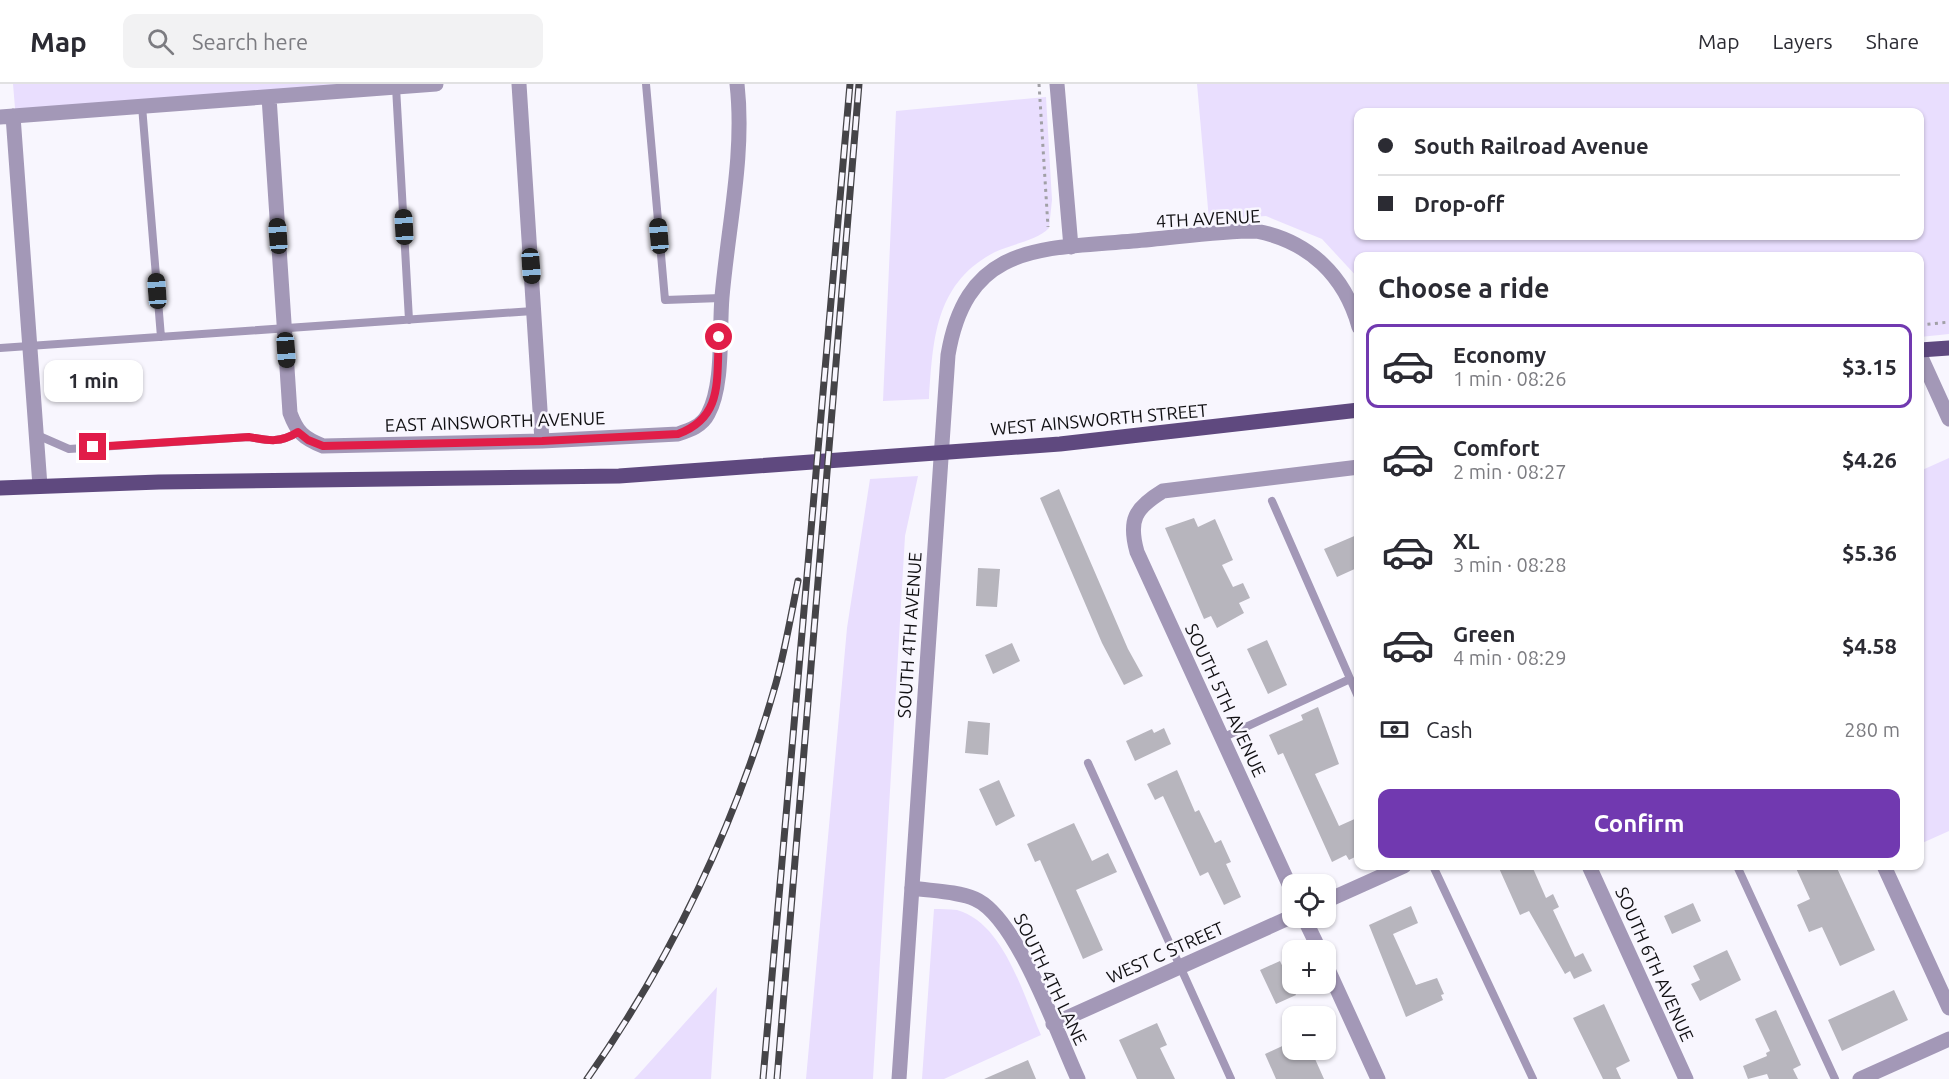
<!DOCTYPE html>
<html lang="en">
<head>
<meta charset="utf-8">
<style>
  :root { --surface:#fff; --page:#f2f2f3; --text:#2b2b33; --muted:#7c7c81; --line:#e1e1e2; --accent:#7139b0 }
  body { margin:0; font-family:Ubuntu,sans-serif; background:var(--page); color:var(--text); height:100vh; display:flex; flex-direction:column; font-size:22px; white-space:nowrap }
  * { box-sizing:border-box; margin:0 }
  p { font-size:20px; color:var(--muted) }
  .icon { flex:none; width:33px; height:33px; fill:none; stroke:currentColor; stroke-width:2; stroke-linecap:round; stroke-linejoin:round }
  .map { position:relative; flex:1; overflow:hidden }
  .side { position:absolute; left:1354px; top:168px; width:570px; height:618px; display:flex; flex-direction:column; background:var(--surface); border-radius:12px; box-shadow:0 2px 4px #0004 }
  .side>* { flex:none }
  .guide { position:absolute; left:1354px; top:24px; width:570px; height:132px; border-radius:12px; box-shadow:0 2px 4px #0004; display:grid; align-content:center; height:132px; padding:0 24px; background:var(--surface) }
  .fabs { position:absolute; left:1282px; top:790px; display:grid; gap:12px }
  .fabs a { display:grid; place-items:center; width:54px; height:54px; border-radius:12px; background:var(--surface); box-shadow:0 2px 4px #0004; font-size:30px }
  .end { position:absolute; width:27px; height:27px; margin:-14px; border:8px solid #e11d48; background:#fff; box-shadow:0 0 0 3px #fff }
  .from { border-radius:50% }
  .bubble { position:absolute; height:42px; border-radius:12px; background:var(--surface); box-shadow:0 2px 4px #0004; font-size:20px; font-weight:700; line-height:42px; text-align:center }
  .car { position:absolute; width:18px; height:36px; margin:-18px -9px; border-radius:8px; box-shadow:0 0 4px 2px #0007; background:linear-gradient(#222 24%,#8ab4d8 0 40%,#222 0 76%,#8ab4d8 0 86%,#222 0) }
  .guide b { display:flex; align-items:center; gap:21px; height:57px; font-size:22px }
  .guide b+b { border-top:2px solid var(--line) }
  .guide i { width:15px; height:15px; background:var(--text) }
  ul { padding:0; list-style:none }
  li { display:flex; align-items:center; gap:18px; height:84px; margin:0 12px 9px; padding:0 12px; border:3px solid transparent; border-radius:12px }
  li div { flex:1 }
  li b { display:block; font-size:22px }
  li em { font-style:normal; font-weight:700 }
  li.on { border-color:var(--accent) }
  li>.icon { width:54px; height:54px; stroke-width:1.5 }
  h2 { padding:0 24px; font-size:27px; line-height:72px }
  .pay { display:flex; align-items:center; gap:15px; height:66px; padding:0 24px; font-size:22px }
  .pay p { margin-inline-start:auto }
  .primary-button { display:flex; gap:12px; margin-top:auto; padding:12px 24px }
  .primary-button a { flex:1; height:69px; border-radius:12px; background:var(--accent); color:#fff; font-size:24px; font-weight:700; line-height:69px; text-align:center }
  header { display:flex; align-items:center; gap:36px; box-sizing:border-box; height:84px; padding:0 30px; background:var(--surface); border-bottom:2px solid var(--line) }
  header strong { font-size:28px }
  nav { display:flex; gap:33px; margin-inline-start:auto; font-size:21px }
  .search { width:420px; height:54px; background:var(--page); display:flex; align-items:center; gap:15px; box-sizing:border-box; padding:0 21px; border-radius:12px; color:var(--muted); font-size:22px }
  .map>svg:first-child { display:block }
  .green { fill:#e9defe; fill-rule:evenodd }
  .building { fill:#b7b5bd }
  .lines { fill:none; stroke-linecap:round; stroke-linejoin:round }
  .path { stroke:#a1a0a6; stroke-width:3; stroke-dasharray:3 4.5; stroke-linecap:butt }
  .service { stroke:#a398b7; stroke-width:8 }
  .minor { stroke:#a398b7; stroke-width:15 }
  .tertiary { stroke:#a398b7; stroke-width:15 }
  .primary { stroke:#5f497f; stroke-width:15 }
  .rail-casing { stroke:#454448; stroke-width:7 }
  .rail { stroke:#f8f6fe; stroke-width:4.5; stroke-dasharray:14; stroke-linecap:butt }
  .route { stroke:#e11d48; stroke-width:8 }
  .labels { text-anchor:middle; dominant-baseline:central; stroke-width:5; stroke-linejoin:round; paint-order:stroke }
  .street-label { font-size:18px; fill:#111013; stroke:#f8f6fe }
</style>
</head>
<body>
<header>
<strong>Map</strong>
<div class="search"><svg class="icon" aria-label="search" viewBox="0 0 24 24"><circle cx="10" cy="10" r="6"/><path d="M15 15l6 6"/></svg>Search here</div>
<nav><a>Map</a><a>Layers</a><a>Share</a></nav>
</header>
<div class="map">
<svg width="1949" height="995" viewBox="0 0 1949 995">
  <rect width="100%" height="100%" fill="#f8f6fe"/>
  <!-- green -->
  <path class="green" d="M13,0H436L13,32L15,24Z
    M1197,0H1949V250L1920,253V172H1359V195L1322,155L1266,132L1209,136ZM1920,28V152H1359V28Z
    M1046,13L1052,116L1049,144C1036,157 1012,160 995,168C935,199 933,255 929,315L883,317L896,27Z
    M1949,374V747L1920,760V387Z
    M918,392L905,452L873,995H806L847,544L870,395Z
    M934,825C941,825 950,825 957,826C1004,839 1023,911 1041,951L944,995H922Z
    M717,903L711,995H634L638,991Z"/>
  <!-- building -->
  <path class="building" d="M1059,405L1128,565L1143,592L1124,601L1102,559L1040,414Z
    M1194,434L1198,443L1215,435L1233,476L1222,481L1233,503L1243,499L1250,514L1239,519L1244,529L1217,544L1211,532L1204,535L1165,444Z
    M1359,450V483L1337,493L1324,465Z
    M978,484L1000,485L997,523L976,522Z
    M1267,556L1287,601L1268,610L1247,565Z
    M1012,559L1020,577L993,590L985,571Z
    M1318,623L1339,680L1315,690L1339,742L1359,733V771L1349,776L1346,771L1332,778L1283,669L1278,671L1269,651L1303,636L1301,631Z
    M968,637L990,639L988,671L965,669Z
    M1164,644L1171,660L1135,677L1126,657L1152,645L1154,649Z
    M1177,686L1195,728L1199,726L1215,759L1221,756L1231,778L1226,780L1241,813L1224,821L1208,788L1200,792L1163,712L1155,716L1147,700Z
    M999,696L1015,732L996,742L979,705Z
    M1074,739L1092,777L1108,769L1117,788L1076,806L1103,866L1083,875L1040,776L1035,778L1027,760Z
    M1498,782H1532L1546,814L1553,810L1559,823L1553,826L1575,873L1583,869L1592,887L1574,895L1570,887L1565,890L1529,827L1520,831Z
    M1795,782H1836L1875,866L1840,882L1822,843L1809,848L1797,821L1810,815Z
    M1693,819L1701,837L1672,850L1664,832Z
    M1411,822L1418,839L1393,850L1416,901L1437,894L1444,910L1441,911L1443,916L1406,933L1369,841Z
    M1727,866L1741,896L1700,917L1691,900L1700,896L1693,882Z
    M1280,877L1296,911L1276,920L1260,886Z
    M1894,906L1908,936L1842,967L1828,936Z
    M1604,920L1630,977L1616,984L1621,995H1603L1573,934Z
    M1776,926L1801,981L1793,985L1798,995H1769L1767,990L1748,995L1743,982L1767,972L1766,969L1770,967L1755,935Z
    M1157,939L1167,961L1160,964L1175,995H1137L1119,956Z
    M1293,957V966H1311L1324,995H1276L1265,970Z
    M1028,976L1036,995H984Z"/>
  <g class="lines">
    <!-- path -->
    <path class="path" d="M1039,0L1048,143
      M1920,241L1949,238"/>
    <!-- service -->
    <path class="service" d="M646,0L665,216L721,214
      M396,3L409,236
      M142,22L161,253
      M0,264L533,227
      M37,351L69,365L249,353C270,357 280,359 298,348
      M1272,417L1359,615
      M1222,654L1350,595
      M1088,679L1231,995
      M1433,782L1533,995
      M1737,782L1835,995"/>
    <!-- minor -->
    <path class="minor" d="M519,0L542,357
      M1057,0L1071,163
      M269,13L290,329C297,348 303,354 323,362L542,357L678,350C690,346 702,342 708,330C724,301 719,247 722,213C728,143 745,70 737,0
      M13,32L40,402
      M0,33L436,0
      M1920,271L1949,335
      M1589,782L1686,995
      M1884,782L1949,924
      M912,804C932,807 956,807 975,815C1017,833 1058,952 1078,995
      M1293,809L1137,468C1128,436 1135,424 1163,407L1359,383
      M1326,817L1404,782
      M1304,834L1320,867
      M1326,881L1378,995
      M1053,940L1293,832
      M1860,995L1949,955"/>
    <!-- tertiary -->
    <path class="tertiary" d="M899,995L948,271C967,159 1040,165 1133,157C1173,154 1215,147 1256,147C1309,157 1345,192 1359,243"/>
    <!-- primary -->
    <path class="primary" d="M1920,266L1949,264
      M0,404L159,398L619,392L1060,360L1359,326"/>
    <defs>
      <path id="rail" d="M587,995C671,876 736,740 776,599C785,566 791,531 798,497
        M763,995L850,0
        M777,995L859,0"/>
    </defs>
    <!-- rail casing -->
    <use href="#rail" class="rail-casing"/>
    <!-- rail -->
    <use href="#rail" class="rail"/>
  </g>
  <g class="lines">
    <!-- route -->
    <path class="route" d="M93,363L249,353C270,357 280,359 298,348L308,356L323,362L542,357L678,350C724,333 716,295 719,253"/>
  </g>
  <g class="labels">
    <!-- street labels -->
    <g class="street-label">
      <text transform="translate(1208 134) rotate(-3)">4TH AVENUE</text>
      <text transform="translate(1099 335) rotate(-5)">WEST AINSWORTH STREET</text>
      <text transform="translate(495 337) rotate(-2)">EAST AINSWORTH AVENUE</text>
      <text transform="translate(909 551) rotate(-86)">SOUTH 4TH AVENUE</text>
      <text transform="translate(1226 616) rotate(65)">SOUTH 5TH AVENUE</text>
      <text transform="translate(1165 868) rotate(-24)">WEST C STREET</text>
      <text transform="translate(1655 880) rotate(66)">SOUTH 6TH AVENUE</text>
      <text transform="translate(1051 895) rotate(64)">SOUTH 4TH LANE</text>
    </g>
  </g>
</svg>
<div class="fabs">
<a><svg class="icon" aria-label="locate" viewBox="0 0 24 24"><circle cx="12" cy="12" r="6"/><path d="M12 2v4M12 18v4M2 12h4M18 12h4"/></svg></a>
<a>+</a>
<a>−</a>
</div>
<i class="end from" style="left:719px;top:253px"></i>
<i class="end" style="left:93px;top:363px"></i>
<div class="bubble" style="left:44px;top:276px;width:99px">1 min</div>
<i class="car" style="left:404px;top:143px;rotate:357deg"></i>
<i class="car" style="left:278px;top:152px;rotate:356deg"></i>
<i class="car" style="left:659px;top:152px;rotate:355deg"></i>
<i class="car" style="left:531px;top:182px;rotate:176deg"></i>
<i class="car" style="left:157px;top:207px;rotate:356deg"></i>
<i class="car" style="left:286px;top:266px;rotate:176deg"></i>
<div class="guide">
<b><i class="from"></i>South Railroad Avenue</b>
<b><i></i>Drop-off</b>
</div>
<section class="side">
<h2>Choose a ride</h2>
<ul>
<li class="on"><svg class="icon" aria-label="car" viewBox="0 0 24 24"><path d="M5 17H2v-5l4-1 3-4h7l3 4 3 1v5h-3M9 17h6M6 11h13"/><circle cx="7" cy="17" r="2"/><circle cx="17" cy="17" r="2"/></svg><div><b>Economy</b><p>1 min · 08:26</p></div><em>$3.15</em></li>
<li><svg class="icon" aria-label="car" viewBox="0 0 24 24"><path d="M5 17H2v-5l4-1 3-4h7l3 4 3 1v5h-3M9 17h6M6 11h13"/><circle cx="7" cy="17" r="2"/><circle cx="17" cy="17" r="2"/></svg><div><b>Comfort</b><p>2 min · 08:27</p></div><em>$4.26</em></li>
<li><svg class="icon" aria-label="car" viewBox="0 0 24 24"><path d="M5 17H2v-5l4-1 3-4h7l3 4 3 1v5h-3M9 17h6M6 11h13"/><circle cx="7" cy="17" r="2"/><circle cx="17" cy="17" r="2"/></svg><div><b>XL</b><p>3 min · 08:28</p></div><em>$5.36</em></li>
<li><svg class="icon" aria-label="car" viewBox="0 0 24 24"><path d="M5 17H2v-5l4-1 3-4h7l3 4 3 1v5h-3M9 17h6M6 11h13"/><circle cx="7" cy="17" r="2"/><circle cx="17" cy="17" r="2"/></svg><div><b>Green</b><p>4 min · 08:29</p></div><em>$4.58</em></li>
</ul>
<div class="pay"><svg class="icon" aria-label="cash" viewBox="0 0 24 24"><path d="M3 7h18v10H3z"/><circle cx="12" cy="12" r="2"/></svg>Cash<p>280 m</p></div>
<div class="primary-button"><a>Confirm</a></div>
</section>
</div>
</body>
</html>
